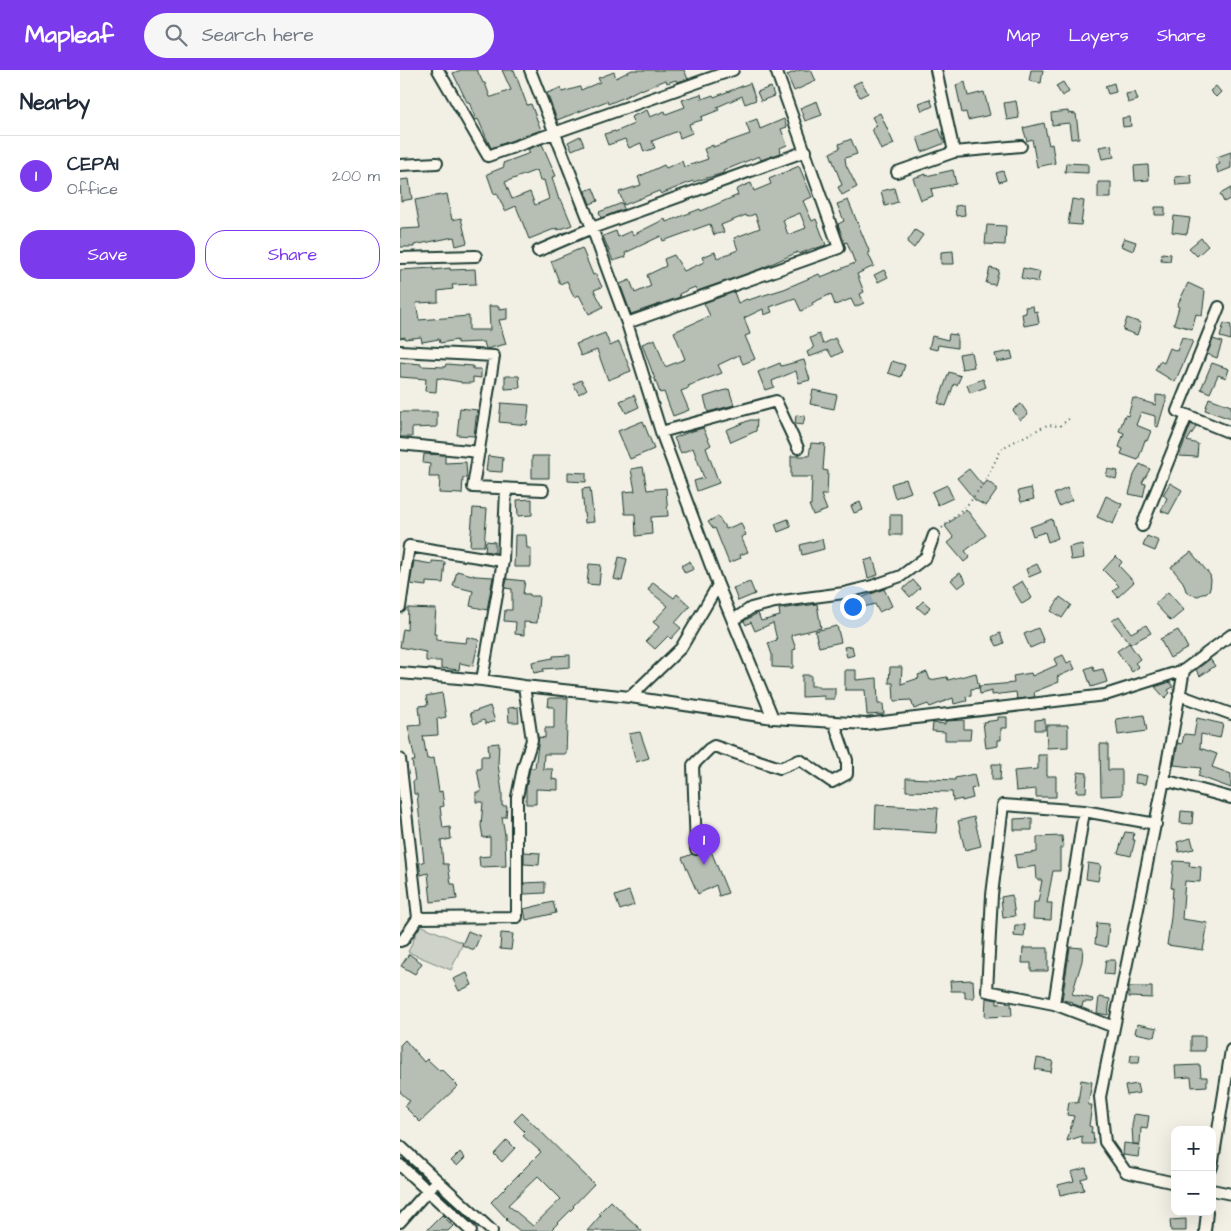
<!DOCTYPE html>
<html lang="en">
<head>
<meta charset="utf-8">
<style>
  :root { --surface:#fff; --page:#f6f6f7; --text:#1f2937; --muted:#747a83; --line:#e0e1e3; --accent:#7c3aed }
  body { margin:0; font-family:"Architects Daughter",sans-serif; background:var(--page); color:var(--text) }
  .controls { position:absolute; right:15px; bottom:15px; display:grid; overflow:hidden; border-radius:10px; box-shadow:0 5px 20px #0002 }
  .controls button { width:45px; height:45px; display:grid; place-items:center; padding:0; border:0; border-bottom:1px solid var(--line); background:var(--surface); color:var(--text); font:25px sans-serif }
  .you { position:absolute; left:452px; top:536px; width:18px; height:18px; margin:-12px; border:4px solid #fff; border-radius:50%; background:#1a73e8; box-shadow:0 0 0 8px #1a73e833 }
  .badge { display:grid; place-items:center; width:32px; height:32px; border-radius:50%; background:var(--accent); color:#fff; font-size:16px; font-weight:700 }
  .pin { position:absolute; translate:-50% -41px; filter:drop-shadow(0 1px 2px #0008) }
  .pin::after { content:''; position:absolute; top:26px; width:18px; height:15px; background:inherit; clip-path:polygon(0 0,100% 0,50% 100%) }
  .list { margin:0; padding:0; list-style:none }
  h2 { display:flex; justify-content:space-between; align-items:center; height:65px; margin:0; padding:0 20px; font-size:21px }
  h2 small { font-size:16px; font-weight:400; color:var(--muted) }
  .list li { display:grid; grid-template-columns:32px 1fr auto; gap:15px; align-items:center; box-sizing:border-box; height:80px; padding:0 20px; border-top:1px solid var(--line) }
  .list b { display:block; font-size:19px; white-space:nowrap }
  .list p { margin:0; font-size:16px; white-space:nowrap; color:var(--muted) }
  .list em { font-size:16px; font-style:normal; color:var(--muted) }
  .actions { display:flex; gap:10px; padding:15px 20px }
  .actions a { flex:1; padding:11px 0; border:1px solid var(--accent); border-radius:20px; text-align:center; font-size:18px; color:var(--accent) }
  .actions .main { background:var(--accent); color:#fff }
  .icon { flex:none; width:28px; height:28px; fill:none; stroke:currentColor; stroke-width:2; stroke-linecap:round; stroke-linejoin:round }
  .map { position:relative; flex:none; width:831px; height:1161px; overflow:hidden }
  header { display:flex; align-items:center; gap:30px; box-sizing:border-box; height:70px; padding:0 25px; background:var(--accent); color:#fff }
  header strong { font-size:24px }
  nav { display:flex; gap:28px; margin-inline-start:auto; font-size:18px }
  .search { width:350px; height:45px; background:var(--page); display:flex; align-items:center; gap:12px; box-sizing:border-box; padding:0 18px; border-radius:28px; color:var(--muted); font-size:19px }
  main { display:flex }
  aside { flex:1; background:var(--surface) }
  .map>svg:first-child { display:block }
</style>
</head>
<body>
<header>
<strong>Mapleaf</strong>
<div class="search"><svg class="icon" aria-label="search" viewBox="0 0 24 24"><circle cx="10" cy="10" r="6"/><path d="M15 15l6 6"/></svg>Search here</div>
<nav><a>Map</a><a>Layers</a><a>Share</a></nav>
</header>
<main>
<aside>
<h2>Nearby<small></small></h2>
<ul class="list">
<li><span class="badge">1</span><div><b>CEPAI</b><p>Office</p></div><em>200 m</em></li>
</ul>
<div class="actions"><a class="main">Save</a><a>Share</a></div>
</aside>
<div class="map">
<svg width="831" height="1161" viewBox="0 0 831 1161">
  <rect width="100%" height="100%" fill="#f2f0e5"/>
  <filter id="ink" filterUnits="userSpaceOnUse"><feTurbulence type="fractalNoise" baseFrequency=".02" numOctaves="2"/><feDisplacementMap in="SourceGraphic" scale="10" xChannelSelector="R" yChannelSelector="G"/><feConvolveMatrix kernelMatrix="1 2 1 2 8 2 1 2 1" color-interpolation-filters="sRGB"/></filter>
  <g filter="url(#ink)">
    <path fill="#cfd2c8" stroke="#77887e" d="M20,855L63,873L51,900L8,882Z"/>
    <path fill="#b7beb3" stroke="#1f3d34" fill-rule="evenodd" d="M61,0H77L83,13H85L90,27H92L111,20L102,0H114L127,35L131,34L141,60L91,78L78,49L76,50L69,32H67L53,3Z
      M232,0H284L288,9L277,12L276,10L267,13L266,10L241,20L240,19L223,28L208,34L207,31L157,50L147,23L161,18L162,22L180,17L181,20L200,12L198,8L214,2L216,8Z
      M400,0H411L416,11L394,21L387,5Z
      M631,0H643L641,13L629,11Z
      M461,11L468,23L460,27L453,15Z
      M565,12L568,26L584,22L590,45L568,50L566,42L562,43L556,15Z
      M663,12L669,22L662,26L656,16Z
      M350,13L356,30L345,34L342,26L317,37L319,40L301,47L302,50L289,54L292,63L280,68L278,61L252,71L255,78L244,82L241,73L229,78L225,69L208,75L204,64L215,61V62L234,54L231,47L247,40L250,47L265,41L266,44L285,37L282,30L301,24L302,29L313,25L314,27Z
      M714,13L716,22L708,24L705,16Z
      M816,16L821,22L816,27L810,21Z
      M371,17L374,26L361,31L357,22Z
      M735,22L738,30L728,33L726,24Z
      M530,29L533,36L522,41L519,33Z
      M417,31L422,45L405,51L400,38Z
      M616,31L619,48L607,50L604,33Z
      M668,41V43L676,44L679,68L671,69L669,53L652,55L651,43Z
      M480,43L494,74L481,80L472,59L477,56L472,47Z
      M730,47L731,56L723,57L722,48Z
      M357,49L360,59L384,49L387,57L381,59L387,75L380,78L381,83L361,90L359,86L323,101L324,103L293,112V111L261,124L259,121L224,135L219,122L241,115L238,107L264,95L266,98L282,91L284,97L308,89L304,79L313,75V77L350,64L346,53Z
      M644,53L649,75L652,74L655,93L637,97L632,69L627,71L623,58Z
      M539,59L545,73L522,82L517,67Z
      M180,66L184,75L172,80L168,72Z
      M451,69L457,84L445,88L446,95L457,117L442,125L438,117L442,115L430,83L440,78L439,74Z
      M142,74L156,106L152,107L159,130L161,129L172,155L158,160L157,158L129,169L116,136L105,141L97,123L94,124L87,104L104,97L103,93L130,83L128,79ZM137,100L140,111L144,110L149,129L135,135L130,122L112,129L105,112Z
      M711,75L714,87L702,89L699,77Z
      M831,82V98L818,103L816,96L820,94L817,87Z
      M666,93L688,94V103L665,102Z
      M748,95L749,110L735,111L734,96Z
      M399,96L412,127L403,131L412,151L416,149L426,175L414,179V178L399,184L398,182L360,199L297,221L295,217L279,224L280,227L231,244L220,214L230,210L235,223L251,216L247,205L266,196L264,189L274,185L284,201L304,192L302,187L315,182L317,188L338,180L334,168L360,158L355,144L347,147L346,145L321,155L324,162L314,165L310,154L263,171L261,166L225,183L226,187L213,191L203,166L216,161L218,167L231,161L233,165L265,149L266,152L300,139L301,141L338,125L336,120L343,116L351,113L354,121L371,114L369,109ZM400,143L406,158L388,165L383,150Z
      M553,100L556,114L531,119L533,126L521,130L513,108L526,104V106Z
      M603,101L606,110L599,112L596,103Z
      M791,105L792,114L776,115L775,107Z
      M9,109L12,129L1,131L0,110Z
      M698,112H711V128H698Z
      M193,118L198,131L190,134L185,121Z
      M494,118L498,132L485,136L481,121Z
      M831,118V128L824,132L820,124Z
      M47,124L52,150L61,148L67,173L56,176L54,167L14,175V177H0V159L20,158L15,130Z
      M672,129L684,131L681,155L668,154Z
      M448,130L470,183H468L474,196L457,204L464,222L460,224L464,233L455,237L451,229L435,235L431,224L412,233L413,235L401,241L395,228L370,237L372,242L364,245L363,239L344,248L350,264L345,266L355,289L343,294L339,285L318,295L322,303L288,316L289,318L281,321L289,340L273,346L264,322L260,323L242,274L255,269L265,297L285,289L274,262L310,246L304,233L334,222L338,233L347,229L348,230L384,219L419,204L421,207L455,193L447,172L444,173L438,154L444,151L437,134Z
      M222,133L224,139L201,148L199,142Z
      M564,135L565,145L556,146L555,136Z
      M755,137H765V145H755Z
      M774,146L790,148L787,164L772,162Z
      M587,155L606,156L605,175L585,174Z
      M515,160L523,165L514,178L507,172Z
      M724,168L736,172L733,181L721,176Z
      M801,168L808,176L797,186L789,178Z
      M182,178L193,205L196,204L202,217L194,220L203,237L189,244L179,225L174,227L167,211L160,214L151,191Z
      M553,181L554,194H541V182Z
      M762,183L771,184L770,191L761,190Z
      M33,198V200L50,198V200L75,199L76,214L52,215L53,219L38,221V232L16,233L19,250L69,246V260H90L89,236H99V239L107,238V249L99,250L106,274L86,279L84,272L57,273V270L40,273L39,269L22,272L21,267L5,269V267L0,268V200Z
      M590,198L599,200L595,215L586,213Z
      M623,198L640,202L638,212L621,208Z
      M484,200L488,207L478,212L474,205Z
      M788,213L805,221L802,246L796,244L792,259L774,254L779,237L777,236Z
      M633,236L634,242L637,241L639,253L624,256L622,244L626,243L625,237Z
      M727,248L741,253L737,265L723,260Z
      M824,253L831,255V270L820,267Z
      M205,263L210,276L219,272L231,301L208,310L197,280L181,286L176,274Z
      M419,264L423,274L435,268L442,282L432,287L428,280L409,287L407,282L414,278L410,268Z
      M549,264L557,265V278L538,275L537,280L529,278L532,266L548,270Z
      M782,267L793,271L775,312L755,300L760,291L764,293L770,278L777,281Z
      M813,269L822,272L817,288L807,284Z
      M611,281L613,289L597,292L595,284Z
      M571,282L574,297L562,299L559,284Z
      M404,290L410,310L399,313L396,301L372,311L374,317L365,320L358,302L380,293L381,296Z
      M492,291L505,295L501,307L488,303Z
      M0,292L21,294V296L45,297L46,294L73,296V299H81V308L73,307V313H61V312L37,308L36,322L25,321L26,309L0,307Z
      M812,293L829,299L826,308L818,305L810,323L801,319Z
      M549,302L561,306L557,315L554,314L546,336L538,333Z
      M105,306H119L120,318L105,319Z
      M583,309L586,317L570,323L567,315Z
      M181,310L187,319L179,324L173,314Z
      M329,319L334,335L308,342L304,327Z
      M413,320L437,325L434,339L410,334Z
      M234,325L239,337L226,343L220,331Z
      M756,325L766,326V333H765L758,357L755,356V346L741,342L736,355L751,361L747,371L745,370L738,390L721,384L723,379L719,377L724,363L719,361L725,345L728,346L733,328L756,335Z
      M809,328L831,336V349L805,340Z
      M101,333L129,335L127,355L99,352Z
      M621,334L628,344L620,350L613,340Z
      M60,338L77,340L74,366L57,365Z
      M0,342H37V357L12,358V367H0Z
      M396,345L405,346L403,355L395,354Z
      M350,350H357L356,361L331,372L326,360Z
      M243,351L254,379L230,389L218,361Z
      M791,354L796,357L787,371L798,374L797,387L779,386Z
      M303,358L311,375L306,378L319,413L297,421L294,411L304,408L293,378L281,383L274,368L289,362Z
      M411,373L425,374L423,400L428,401L427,425H421L427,440L413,445L409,435H411L412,407H391V386H409Z
      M24,384L45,385V393L66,392L67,408H63L62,424L39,423L40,407H29L30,394L23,393Z
      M88,386L103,388L102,402L86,401Z
      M132,386H149V408H132Z
      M740,394L750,399L742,413L746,414L743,427L729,424L734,405Z
      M243,397L247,420L266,418L268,446L251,447L252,464L236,466L235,444H225L223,422L235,421L231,399Z
      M569,399L583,416L587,411L598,419L586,436L575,430L557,408Z
      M708,399L718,401L716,409L706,406Z
      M168,402L186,403V412L168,411Z
      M506,409L511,422L495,428L491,414Z
      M770,413L782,420L769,444L761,441L767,428L763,425Z
      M547,415L553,428L538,435L532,422Z
      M190,418L194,452L185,453L182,419Z
      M631,418L634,429L621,432L618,421Z
      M667,418L672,430L659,436L654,424Z
      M706,426L722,434L713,454L697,447Z
      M132,429V445L118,446L117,430Z
      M460,432L463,440L454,443L451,436Z
      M73,438L87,439L84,476H70Z
      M566,439L586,465L565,481L570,487L564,492L548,473L554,468L545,456Z
      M490,445H502V465H490Z
      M318,446L326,459L341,453L346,465L341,467L348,482L340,485L341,488L329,493L315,458L313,459L308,452Z
      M388,449L391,457L378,462L375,454Z
      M652,449L658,468L648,472L645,462L633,466L630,457Z
      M115,465H126L127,478H131V497H114Z
      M747,466L759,471L755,481L743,476Z
      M422,469L424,479L402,485L400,475Z
      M86,471L95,472V483L85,481Z
      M682,474L684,488L671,490L669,477Z
      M791,482L810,505L811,510L810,519L807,522L798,526L790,524L786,521L783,512L771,497Z
      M716,486L722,492L719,496L734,512L718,527L713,521L719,516L703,500Z
      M219,487L227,489L222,511L214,509Z
      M473,488L478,505L468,508L464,491Z
      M14,491L32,494V491L45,492L43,513L26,512V516L10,514Z
      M290,491L294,499L285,503L281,496Z
      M189,494L201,495L199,515L187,514Z
      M637,494L641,502L629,507L626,499Z
      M57,501L76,506L93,507L87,540L70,536L73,521L53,516Z
      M560,503L566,512L558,518L551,510Z
      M107,509L125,511L123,524H130V526H139L137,553L124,552V565L115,564L116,552L104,551L105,540H112V519L105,518Z
      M513,510L520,518L510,527L503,519Z
      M622,511L632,528L622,534L612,517Z
      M253,512L274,528L277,524L290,536L275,553L281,558L271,569L268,566L255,579L246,571L259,557L253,552L268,536L248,520Z
      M350,512L355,524L338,531L333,518Z
      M484,519L492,536L479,542L475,534L448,541L444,530L460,526L461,528Z
      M768,522L784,540L771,551L755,534Z
      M660,527L671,535L662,548L651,541Z
      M523,531L530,537L525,544L517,537Z
      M417,534L421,558L391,565L396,579L393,580V598L372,597V585L368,573L377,570L373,553L355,561L351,552L346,555L344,551L358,543L361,551L380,546L379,539Z
      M8,538L36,539L34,564H36V570L66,573L67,567L79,570L73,596L60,593L59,600L41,598V591H26V582L0,577L3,559L7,560Z
      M719,546L731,563L746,555L751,563L730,574L712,551Z
      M437,556L441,572L419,577L415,561Z
      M638,558L644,572L630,578L624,564Z
      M778,560L788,578L770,588L760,569Z
      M600,563L604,573L597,576L592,567Z
      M729,573L740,589L735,593L739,597L732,602L717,581Z
      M452,576L454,585L447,587L444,577Z
      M170,585V597L143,599L144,601L134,603L132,592L153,588V586Z
      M663,585L667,593L671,591L675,599L657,607L659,612L634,622L635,627L617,629L616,622L592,625V621L580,624L579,616L614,613L613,606L631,603L632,606L657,595L654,589Z
      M810,589L815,596L800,606L796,600Z
      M693,596L694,601L703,599L707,612L691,617L685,599Z
      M490,597H502L501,614L519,608L518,605L527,602L530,610L547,607L548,610L576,603L579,618L571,619V626L566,627L567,631L554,634L553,628L530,637L528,634L514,639L511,630L494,631L493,613H489Z
      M445,600H456V610L477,608L478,634H483L484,644L467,645L465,620H445Z
      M402,605H411V616H419V618H435V629H424V626L402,627Z
      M770,612L773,617L768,620L770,623L765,628L755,617Z
      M42,623L46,647L37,649L38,665L23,666L27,689L34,688L39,722L42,721L44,736L40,737L43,758L50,757L51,769L41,771L43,794H48L51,814H55L57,829L31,832L28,803L21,805L19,793L24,792L17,724H14L13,711L15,710L12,691H15L8,656L21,655L19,636L28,635L26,626Z
      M149,628H168L166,684H144L143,699H153L152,709L158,710V720L136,719V734H126V718L130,698H135L139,667L145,668V658H154V637H148Z
      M90,636L95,651L86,654L84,650L74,654L70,643Z
      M118,637L119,652H109L108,638Z
      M744,645L747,661L718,665L716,649Z
      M598,647H607V658H601V670H598V676L586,678L583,652L598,650Z
      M797,648L823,654L820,668L801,664L800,678L817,684L812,697L831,704V718L798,706L801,698L774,695L778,673L782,674L784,664L794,665Z
      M645,649V660H635V650Z
      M564,650V659H571L570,670H545V662L532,661L533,653L545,654V651Z
      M646,655H668V677L647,678Z
      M240,662L249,688L236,692L229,664Z
      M99,673L98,694L102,722V736H107L106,747H102L105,765L106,796L80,797L79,787L90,786V767L83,768L81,756L83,732H76V722H81L77,699H81V686H89L88,674Z
      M700,674H708V700H722V725L701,726Z
      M638,685H647V706H656V727H636V719L616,721L614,701L638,699Z
      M592,694H601L600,710H592Z
      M678,702L687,703L686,722H676Z
      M574,704L577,717L571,719L573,728L562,731V729L553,731L552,722L506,721V708L555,710V708Z
      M736,704L747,706L745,714L735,713Z
      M476,735L538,738L536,763L475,759Z
      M781,741L793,742L792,754L780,753Z
      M574,747L581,776L565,780L558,751Z
      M632,748V760H614V749Z
      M725,762L734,763L733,770H735L731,786L718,783Z
      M662,766L663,778H660V801H653L647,833H652L651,850L633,849L634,832H638L642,810H637L636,796L617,799L615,785L637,782V767Z
      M791,768L794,779L779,782L777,772Z
      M309,776L328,823L319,826L316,815L298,824L282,788L292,784L299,785L303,779Z
      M124,782L140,783L139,795L124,794Z
      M774,791L790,792L789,796L801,797L800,812L785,811L782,849L808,853L803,880L767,875L771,847L773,818H771Z
      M688,793L701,795L698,811L686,809Z
      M145,812V823L124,824V813Z
      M229,821L234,835L220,840L215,826Z
      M612,825L615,846L603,848L601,827Z
      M153,832L156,843L126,850L124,839Z
      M697,853L709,854L707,877L695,874Z
      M615,855H625L624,867L614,866Z
      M68,861L80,866L74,880L62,875Z
      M101,863L113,864L111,880L100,879Z
      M670,877L683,878L682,891L672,924L693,929L692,932H683L682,937L673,934V932L662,930Z
      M623,878H648V901H631V893H622Z
      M9,884L22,893L15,904L1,896Z
      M706,890H715L714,905L704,904Z
      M67,903L72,915L59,921L53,909Z
      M573,910L574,928H565V921H551L550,911Z
      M729,917H752V928L729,927Z
      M699,927L710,929L708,945L697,943Z
      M586,928L597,930V934L611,933L612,946L585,947Z
      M737,954L757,958L755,967L735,963Z
      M791,966H805V981H791Z
      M5,970L24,992L27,989L40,1001L42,1000L58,1016L20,1052L4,1036L10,1031L0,1022V975Z
      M731,985H740L739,993H730Z
      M637,988L653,991L651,1002L635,999Z
      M800,995L801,1007H807V1016L792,1017L791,1007L776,1008L775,996Z
      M681,1010L692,1012L688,1035H692L689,1056L692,1057L691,1063L693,1062L694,1074H682V1066L667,1071L674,1046L667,1045L669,1032L678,1033Z
      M737,1014L739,1023L727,1025L725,1016Z
      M122,1043L194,1114L173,1136L174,1137L150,1161H120L106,1150L107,1149L91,1132L141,1082L123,1066L126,1063L114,1051ZM138,1106L161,1129L133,1156L108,1135Z
      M734,1044L749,1046L747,1059L741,1058L740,1074H733L732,1056Z
      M107,1070L115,1078L102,1092L94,1084Z
      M724,1073L740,1075L738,1087L723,1085Z
      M60,1082L65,1088L57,1096L51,1091Z
      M686,1098L688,1107L681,1109L684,1120L660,1125L658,1115L674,1111L671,1102Z
      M211,1131L242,1161H187L201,1145L199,1143Z
      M42,1145L53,1156L48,1161H26Z
      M786,1149V1161H771L770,1150Z"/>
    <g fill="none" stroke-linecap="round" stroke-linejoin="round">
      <defs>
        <path id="minor" d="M38,0L88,86L333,0
          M130,0L192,158L227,253L261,362L318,515L373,648
          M536,0L554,82L621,76
          M0,95L37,93
          M497,102L554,82
          M138,181L192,158L406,81
          M0,188L76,186
          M819,237L777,341L831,363
          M227,253L439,178L376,0
          M0,281L94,286L73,417L143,420
          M261,362L376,331L398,378
          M0,374L79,382
          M742,456L787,345
          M0,537L9,476L103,491
          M333,550L351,538L375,532L444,523L472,516L501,506L526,487L534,465
          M0,603L82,610L124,616L230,627L373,648L466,654L705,625L784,600L831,565
          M82,610L103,491L106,419
          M779,625L831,644
          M230,627L281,578L318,515
          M0,689L18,848L3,870L0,871
          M764,710L831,728
          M296,779L293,695L309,679L314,676L380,698L400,690L432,712L447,704V690L434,652
          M18,848L117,847V727L123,698L132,670L124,616
          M654,934L684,741
          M714,957L654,934L587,921L592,825L603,735L684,741L756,754
          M0,1076L92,1161
          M0,1095L71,1161
          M812,1097L831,980
          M775,1113L726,1102L705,1072L700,1027L764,710L784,600
          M812,1120L831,1124
          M0,1152L32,1116
          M805,1161L807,1142"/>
      </defs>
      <use href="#minor" stroke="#1f3d34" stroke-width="14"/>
      <path stroke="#1f3d34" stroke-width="2" stroke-dasharray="1 4" stroke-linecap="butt" d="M542,458L570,432L584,413L602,378L647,355L660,356L670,348"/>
      <use href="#minor" stroke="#fbf7ec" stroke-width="10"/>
    </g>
  </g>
</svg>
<div class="controls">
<button>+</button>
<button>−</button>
</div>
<div class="you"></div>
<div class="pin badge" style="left:304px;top:795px">1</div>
</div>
</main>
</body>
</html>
